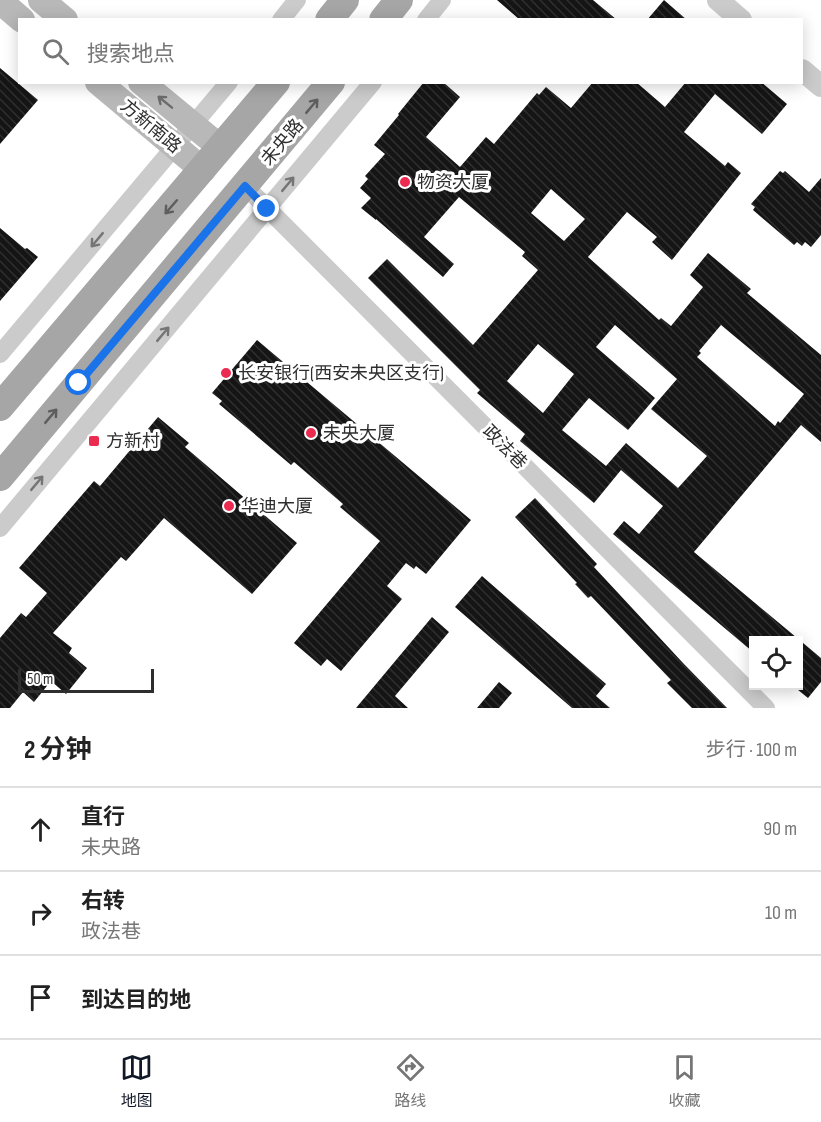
<!DOCTYPE html>
<html lang="zh">
<head>
<meta charset="utf-8">
<style>
  :root { --surface:#fff; --page:#f2f2f2; --text:#222; --muted:#767676; --line:#e0e0e0; --accent:#111827 }
  body { margin:0; font-family:"Sofia Sans Condensed","Noto Sans SC",sans-serif; background:var(--page); color:var(--text) }
  .controls { position:absolute; right:18px; bottom:18px; display:grid; overflow:hidden; border-radius:0px; box-shadow:0 3px 15px #0003 }
  .controls button { width:54px; height:54px; display:grid; place-items:center; padding:0; border:0; border-bottom:2px solid var(--line); background:var(--surface); color:var(--text); font:30px sans-serif }
  .scale { position:absolute; left:18px; bottom:15px; width:136px; box-sizing:border-box; padding-left:6px; border:3px solid #2e2e2e; border-top:0; font-size:16px; line-height:21px; white-space:nowrap; color:#2e2e2e; -webkit-text-stroke:4px #fff; paint-order:stroke }
  .stop { position:absolute; width:18px; height:18px; margin:-14px; border:4px solid #1a73e8; border-radius:50%; background:#fff }
  .stop.end { background:#1a73e8; border-color:#fff; box-shadow:0 2px 6px #0008 }
  .list { margin:0; padding:0; list-style:none }
  h2 { display:flex; justify-content:space-between; align-items:center; height:78px; margin:0; padding:0 24px; font-size:26px }
  h2 small { font-size:20px; font-weight:400; color:var(--muted) }
  .list li { display:grid; grid-template-columns:39px 1fr auto; gap:18px; align-items:center; box-sizing:border-box; height:84px; padding:0 24px; border-top:2px solid var(--line) }
  .list b { display:block; font-size:22px; white-space:nowrap }
  .list p { margin:0; font-size:20px; white-space:nowrap; color:var(--muted) }
  .list em { font-size:20px; font-style:normal; color:var(--muted) }
  .icon { flex:none; width:33px; height:33px; fill:none; stroke:currentColor; stroke-width:2; stroke-linecap:round; stroke-linejoin:round }
  .map { position:relative; flex:none; width:821px; height:708px; overflow:hidden }
  .search { position:absolute; background:var(--surface); box-shadow:0 3px 15px #0003; left:18px; right:18px; top:18px; height:66px; display:flex; align-items:center; gap:15px; box-sizing:border-box; padding:0 21px; border-radius:0px; color:var(--muted); font-size:22px }
  .sheet { height:330px; background:var(--surface) }
  nav { display:flex; justify-content:space-around; align-items:center; box-sizing:border-box; height:84px; border-top:2px solid var(--line); background:var(--surface); font-size:16px; color:var(--muted) }
  nav a { display:grid; justify-items:center; gap:3px }
  nav .on { color:var(--accent) }
  .map>svg:first-child { display:block }
</style>
</head>
<body>
<div class="map">
<svg width="821" height="708" viewBox="0 0 821 708">
  <defs>
    <pattern id="building-back-hatch" width="6" height="6" patternUnits="userSpaceOnUse" patternTransform="scale(1.5)"><rect width="6" height="6" fill="#151515"/><path d="M-1 5l2 2M0 0l6 6M5-1l2 2" fill="none" stroke="#2f2f2f"/></pattern>
  </defs>
  <rect width="100%" height="100%" fill="#fff"/>
  <path fill="url(#building-back-hatch)" fill-rule="evenodd" d="M497,0H593L617,20H520Z
    M664,0L687,20H647Z
    M0,68L38,100L0,144Z
    M424,82H443L460,97L426,137L460,167L486,137L494,144L537,93L539,95L546,87L571,108L593,82H636L665,107L686,82H761L787,104L762,134L715,94L684,132L725,166L728,162L741,173L672,260L652,242L657,237L627,212L588,257L659,320L661,318L671,326L703,287L690,275L708,253L751,289L747,293L821,355V442L801,425L694,552L821,658V682L808,698L798,690V640H753V652L613,534L624,521L639,534L663,506L621,470L594,503L520,441L525,434L477,393L480,390L368,278L387,259L473,345L538,270L522,256L525,252L459,197L424,237L454,264L443,277L376,219V220L361,208L371,198L360,188L368,179L365,176L385,154L374,145L399,115L398,114ZM551,189L585,219L564,241L531,213ZM615,325L677,379L651,409L707,456L678,488L626,443L606,466L562,430L589,398L628,430L655,398L596,347ZM721,325L804,394L780,423L778,421L775,426L697,357L701,353L699,351ZM538,344L574,374L543,413L507,381Z
    M780,171L783,173L785,171L809,192L821,178V235L811,247L805,242L802,246L797,242L794,245L753,210L755,207L751,204Z
    M0,228L25,249L27,248L38,257L0,301Z
    M257,340L471,520L426,574L416,566L414,569L406,563L387,586L402,599L341,671L327,659L321,666L294,643L380,541L340,507L343,504L294,462L291,465L219,404L222,401L212,393Z
    M158,417L189,443L185,447L297,543L252,594L164,518L126,561L121,557L53,633L72,648L69,653L87,668L66,694L51,681L34,702L23,692L10,708H0V638L21,613L26,617L47,593L19,568L94,481L100,486Z
    M535,498L597,564L594,567L683,663L727,708H692L667,683L671,680L591,596L588,598L575,584L577,583L515,517Z
    M482,576L606,684L596,696L610,708H572L455,607Z
    M432,617L449,632L395,696L408,708H356Z
    M499,682L512,693L499,708H477Z"/>
  <g fill="none" stroke-linecap="round" stroke-linejoin="round">
    <path stroke="#cbcbcb" stroke-width="18" d="M281,20L297,0
      M426,20L442,0
      M245,186L766,708
      M0,354L229,82
      M0,528L373,82"/>
    <path stroke="#cbcbcb" stroke-width="22" d="M718,0L741,20
      M802,70L821,86"/>
    <path stroke="#b8b8b8" stroke-width="26" d="M41,0L65,20
      M0,1L22,20
      M98,82L203,170
      M141,82L221,148"/>
    <path stroke="#a6a6a6" stroke-width="28" d="M329,20L345,0
      M383,20L399,0
      M0,407L276,82
      M0,477L331,82"/>
  </g>
  <defs><path id="oneway-shaft" d="M-6 0H5M1.5-3L5.5 0L1.5 3" fill="none" stroke-width="1.6" stroke-linecap="round" stroke-linejoin="round" transform="scale(1.5)"/></defs>
  <use stroke="#6c6c6c" href="#oneway-shaft" transform="translate(165 102) rotate(-141)"/>
  <g stroke="#5e5e5e">
    <use href="#oneway-shaft" transform="translate(312 106) rotate(-50)"/>
    <use href="#oneway-shaft" transform="translate(171 207) rotate(131)"/>
    <use href="#oneway-shaft" transform="translate(51 416) rotate(-50)"/>
  </g>
  <g stroke="#757575">
    <use href="#oneway-shaft" transform="translate(288 184) rotate(-50)"/>
    <use href="#oneway-shaft" transform="translate(97 240) rotate(130)"/>
    <use href="#oneway-shaft" transform="translate(163 334) rotate(-50)"/>
    <use href="#oneway-shaft" transform="translate(37 483) rotate(-50)"/>
  </g>
  <g fill="none" stroke-linecap="round" stroke-linejoin="round">
    <path stroke="#1a73e8" stroke-width="8" d="M79,383L245,186L267,209"/>
  </g>
  <g fill="#eb2b50" stroke="#fff" stroke-width="2">
    <circle cx="405" cy="182" r="6"/>
    <circle cx="226" cy="373" r="6"/>
    <circle cx="311" cy="433" r="6"/>
    <rect x="88" y="435" width="12" height="12" rx="3"/>
    <circle cx="229" cy="506" r="6"/>
  </g>
  <g text-anchor="middle" stroke-width="6" stroke-linejoin="round" paint-order="stroke">
    <g font-size="18" fill="#2e2e2e" stroke="#fff">
      <text transform="translate(151 126) rotate(40)" y="6">方新南路</text>
      <text transform="translate(282 142) rotate(-50)" y="6">未央路</text>
      <text transform="translate(505 447) rotate(45)" y="6">政法巷</text>
    </g>
    <g font-size="18" fill="#2e2e2e" stroke="#fff" text-anchor="start">
      <text x="417" y="188">物资大厦</text>
      <text x="238" y="379">长安银行(西安未央区支行)</text>
      <text x="323" y="439">未央大厦</text>
      <text x="106" y="447">方新村</text>
      <text x="241" y="512">华迪大厦</text>
    </g>
  </g>
</svg>
<div class="controls">
<button><svg class="icon" aria-label="locate" viewBox="0 0 24 24"><circle cx="12" cy="12" r="6"/><path d="M12 2v4M12 18v4M2 12h4M18 12h4"/></svg></button>
</div>
<div class="scale">50 m</div>
<div class="stop" style="left:79px;top:383px"></div>
<div class="stop end" style="left:267px;top:209px"></div>
<div class="search"><svg class="icon" aria-label="search" viewBox="0 0 24 24"><circle cx="10" cy="10" r="6"/><path d="M15 15l6 6"/></svg>搜索地点</div>
</div>
<section class="sheet">
<h2>2 分钟<small>步行 · 100 m</small></h2>
<ul class="list">
<li><svg class="icon" aria-label="ahead" viewBox="0 0 24 24"><path d="M12 20V5M6 11l6-6 6 6"/></svg><div><b>直行</b><p>未央路</p></div><em>90 m</em></li>
<li><svg class="icon" aria-label="right" viewBox="0 0 24 24"><path d="M7 20v-9h11M14 6l5 5-5 5"/></svg><div><b>右转</b><p>政法巷</p></div><em>10 m</em></li>
<li><svg class="icon" aria-label="arrive" viewBox="0 0 24 24"><path d="M6 21V4h12l-3 4 3 4H6"/></svg><div><b>到达目的地</b></div></li>
</ul>
</section>
<nav>
<a class="on"><svg class="icon" aria-label="map" viewBox="0 0 24 24"><path d="M3 6l6-2 6 2 6-2v14l-6 2-6-2-6 2zM9 4v14M15 6v14"/></svg>地图</a>
<a><svg class="icon" aria-label="directions" viewBox="0 0 24 24"><path d="M12 3l9 9-9 9-9-9zM9 14v-3h6M13 9l2 2-2 2"/></svg>路线</a>
<a><svg class="icon" aria-label="saved" viewBox="0 0 24 24"><path d="M7 4h10v16l-5-4-5 4z"/></svg>收藏</a>
</nav>
</body>
</html>
